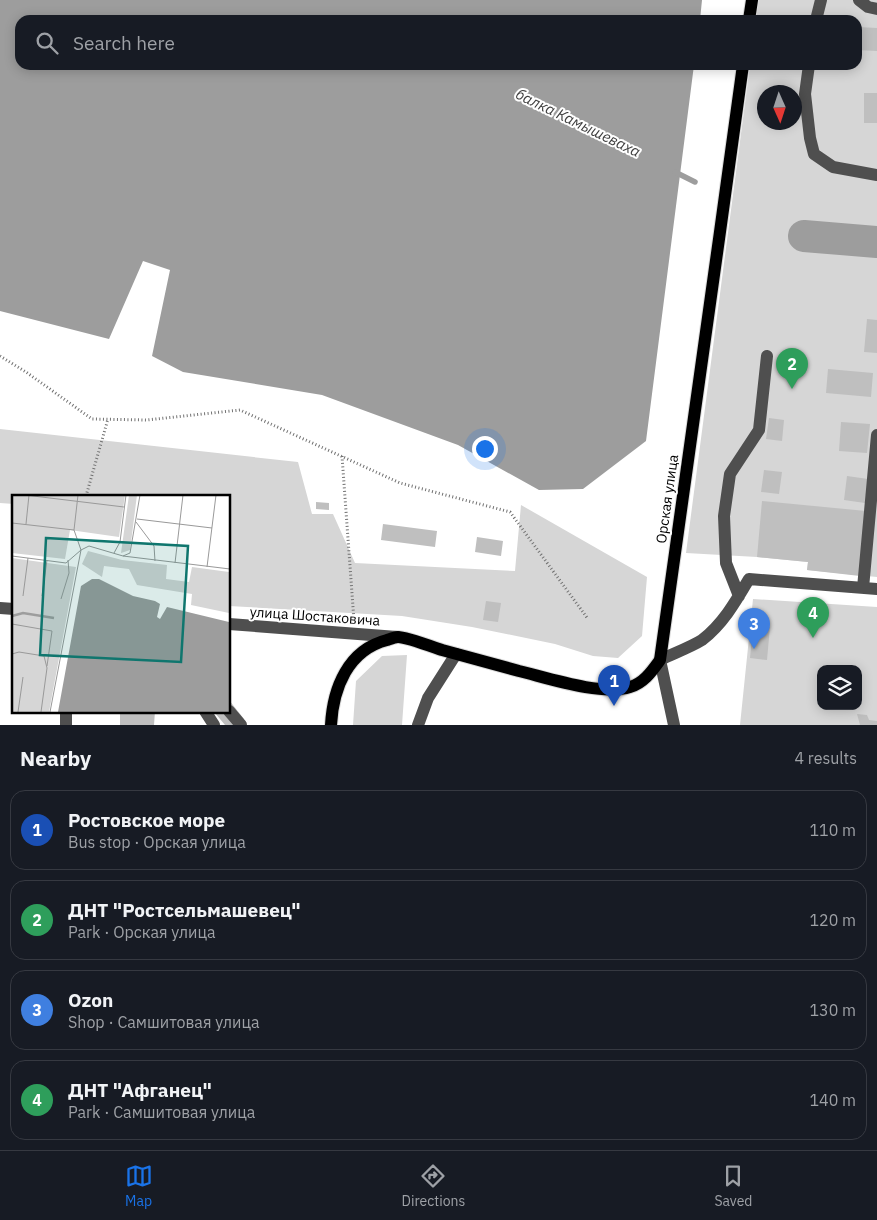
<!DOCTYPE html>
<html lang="en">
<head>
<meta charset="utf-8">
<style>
  :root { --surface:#171b24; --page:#20242c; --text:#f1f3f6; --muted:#9ea1a6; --line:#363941; --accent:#1a73e8 }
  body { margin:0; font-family:"IBM Plex Sans",sans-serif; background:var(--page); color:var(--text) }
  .controls { position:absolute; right:15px; bottom:15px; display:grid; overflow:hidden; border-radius:10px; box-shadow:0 2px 12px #0003 }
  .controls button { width:45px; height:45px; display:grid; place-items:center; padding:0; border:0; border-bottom:1px solid var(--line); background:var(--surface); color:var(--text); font:25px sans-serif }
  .compass { position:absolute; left:757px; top:85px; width:45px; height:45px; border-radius:50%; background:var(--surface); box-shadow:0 2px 12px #0003; rotate:177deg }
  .you { position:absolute; left:484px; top:448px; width:18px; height:18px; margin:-12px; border:4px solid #fff; border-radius:50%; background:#1a73e8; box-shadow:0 0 0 8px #1a73e833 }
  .badge { display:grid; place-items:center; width:32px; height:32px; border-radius:50%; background:var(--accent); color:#fff; font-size:16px; font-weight:700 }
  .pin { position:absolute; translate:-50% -41px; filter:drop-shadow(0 1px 2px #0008) }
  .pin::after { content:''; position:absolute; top:26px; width:18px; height:15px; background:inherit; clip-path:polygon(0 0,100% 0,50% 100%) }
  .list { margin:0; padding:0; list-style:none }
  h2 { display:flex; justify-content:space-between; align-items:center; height:65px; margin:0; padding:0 20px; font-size:21px }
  h2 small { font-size:16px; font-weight:400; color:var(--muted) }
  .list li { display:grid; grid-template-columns:32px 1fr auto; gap:15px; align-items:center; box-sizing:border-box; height:80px; margin:0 10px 10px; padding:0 10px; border:1px solid var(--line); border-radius:15px }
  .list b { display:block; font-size:19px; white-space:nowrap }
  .list p { margin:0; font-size:16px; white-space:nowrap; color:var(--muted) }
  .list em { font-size:16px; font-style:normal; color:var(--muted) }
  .icon { flex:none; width:28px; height:28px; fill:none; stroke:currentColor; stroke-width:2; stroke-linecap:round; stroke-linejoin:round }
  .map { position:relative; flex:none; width:877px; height:725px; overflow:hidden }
  .search { position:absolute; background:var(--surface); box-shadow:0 2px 12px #0003; left:15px; right:15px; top:15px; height:55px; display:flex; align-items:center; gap:12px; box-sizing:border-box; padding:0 18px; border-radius:15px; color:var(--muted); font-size:19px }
  .sheet { height:425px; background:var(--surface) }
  nav { display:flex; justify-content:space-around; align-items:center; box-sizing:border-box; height:70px; border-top:1px solid var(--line); background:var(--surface); font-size:14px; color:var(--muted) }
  nav a { display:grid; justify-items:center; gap:2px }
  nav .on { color:var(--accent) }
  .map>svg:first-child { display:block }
</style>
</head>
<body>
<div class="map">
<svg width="877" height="725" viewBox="0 0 877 725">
  <rect width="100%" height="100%" fill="#fff"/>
  <path fill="#d6d6d6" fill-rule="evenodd" d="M758,0H877V577L807,570L808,562L757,557L686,553L750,65H857V20H756ZM764,92H794V122H764Z
    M0,429L298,462L312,514H333L355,563L515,571L521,505L647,577L642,636L618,658L593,656L555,644L472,627L402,616L229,606V496H14V504L0,503Z
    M753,599L877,607V725H740ZM821,669H858V706H821Z
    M407,655L402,725H353L356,681L382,656Z"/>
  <path fill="#9d9d9d" d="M0,0H702L700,20H20V65H694L646,441L583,489L539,490L458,445L322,395L183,372L152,356L170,270L143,261L109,339L0,311Z"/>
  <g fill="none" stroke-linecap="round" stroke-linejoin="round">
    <path stroke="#9d9d9d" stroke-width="5.5" d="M675,172L695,182"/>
    <path stroke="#9d9d9d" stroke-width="32" d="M804,236L877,242"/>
  </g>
  <path fill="#bfbfbf" d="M858,27L877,28V51L857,50Z
    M864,93H877V123H864Z
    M867,319L877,320V353L864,352Z
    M828,369L873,373L871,397L826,393Z
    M769,418L784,420L782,441L766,439Z
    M841,422L870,424L867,453L839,451Z
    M764,470L782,472L779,494L761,492Z
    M847,476L868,479L865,503L844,500Z
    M762,501L866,511L860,576L807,570L808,562L757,557Z
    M316,502L329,503V510L316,509Z
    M383,524L437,531L435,547L381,540Z
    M477,537L503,541L501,556L475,552Z
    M486,601L501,603L498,622L483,620Z
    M753,626L770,627L767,660L750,658Z
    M11,679H14V709H12Z
    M229,700L244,719L236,725H225L215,713L217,711H229Z
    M120,711H155L154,725H120Z
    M857,714L867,715L869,720L877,721V725H860Z"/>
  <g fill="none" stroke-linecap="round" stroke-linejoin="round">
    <defs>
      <path id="major" d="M749,20L752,0
        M331,725C333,688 348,650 387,640C390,639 395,637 398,637C406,637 433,647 442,650C467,657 493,664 519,671C548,678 601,696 630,687C644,683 652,671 660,660L719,239L743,65"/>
    </defs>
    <use href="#major" stroke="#dbdbdb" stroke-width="14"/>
    <path stroke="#717171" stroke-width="3" stroke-dasharray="1 2.5" stroke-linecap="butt" d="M0,356L26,372L92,419L147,420L240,410L400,483L510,512L588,619
      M342,456L354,621
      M86,496L108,419"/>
    <path stroke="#4f4f4f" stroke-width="12" d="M859,0L868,7L877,9
      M816,20L821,0
      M809,65L805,94L810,138L814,154L833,167L877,175
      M863,588L877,435
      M739,596L726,563L724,516L730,474L759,430L767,356
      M0,608L14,609
      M229,624L397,637
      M205,711L214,725
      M229,711L241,725
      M66,725V711
      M418,725L428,698L456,654
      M674,725L660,660C672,654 691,647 702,640C723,624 736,601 749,579L877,589"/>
    <use href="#major" stroke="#000" stroke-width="12"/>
  </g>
  <g text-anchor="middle" stroke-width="4" stroke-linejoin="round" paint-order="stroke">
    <g font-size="14" fill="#000" stroke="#fff">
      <text transform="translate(667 499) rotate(-82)" y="5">Орская улица</text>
      <text transform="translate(315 616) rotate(4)" y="5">улица Шостаковича</text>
    </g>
    <g font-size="15" font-style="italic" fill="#3e3e3e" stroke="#fff">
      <text transform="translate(578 123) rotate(26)" y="5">балка Камышеваха</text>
    </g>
  </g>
  <g transform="translate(12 495)">
    <rect width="218" height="218" fill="#fff"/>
    <path d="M0,0H113L107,42L58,35L53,64L0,58ZM117,0H125L118,55L109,58ZM76,56L110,65L155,70L154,84L177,87L180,72L217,77V118L179,110L180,99L125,90L117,74L92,71L90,82L70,69ZM0,63L64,72L37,217H0Z" fill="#d6d6d6"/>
    <path d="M80,84H87L121,101L143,106L148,109L145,122L148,124L155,112L217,127V217H46L69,91Z" fill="#9d9d9d"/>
    <path fill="none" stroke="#9d9d9d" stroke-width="2.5" d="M0,121L11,118L42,123"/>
    <path fill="none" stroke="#999" stroke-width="1" d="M13,0L112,12M125,24L200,33M124,27L142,51L143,66M0,28L62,35M14,29L17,0M102,58L108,47L114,0M0,61L54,68L69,55L62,35L66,0M111,61L218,74M163,68L171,0M195,72L204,0M11,101L16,63M30,101L35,65M49,104L57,78L56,65M0,129L40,136L35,171M0,159L7,157L32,161L35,173L29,217M6,217L11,182M38,217L69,55L77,51L111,61L118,58L128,0"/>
    <path fill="#0f766e" fill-opacity="0.15" stroke="#0f766e" stroke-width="2.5" d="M34,43L176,51L169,167L28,160Z"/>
    <rect width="218" height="218" fill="none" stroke="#000" stroke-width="2.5"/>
  </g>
</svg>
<div class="controls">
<button><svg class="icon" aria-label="layers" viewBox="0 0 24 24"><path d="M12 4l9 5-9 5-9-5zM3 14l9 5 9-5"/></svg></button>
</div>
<svg class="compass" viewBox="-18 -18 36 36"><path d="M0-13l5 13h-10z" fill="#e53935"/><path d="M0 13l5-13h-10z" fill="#9ea1a6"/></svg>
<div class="you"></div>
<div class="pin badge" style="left:614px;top:706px;background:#1a4fb4">1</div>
<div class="pin badge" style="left:792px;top:389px;background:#2e9e5b">2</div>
<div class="pin badge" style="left:754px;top:649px;background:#3f7fe0">3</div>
<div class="pin badge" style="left:813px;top:638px;background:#2e9e5b">4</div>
<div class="search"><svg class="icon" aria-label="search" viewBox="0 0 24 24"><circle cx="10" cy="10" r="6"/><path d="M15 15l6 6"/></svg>Search here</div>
</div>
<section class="sheet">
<h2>Nearby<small>4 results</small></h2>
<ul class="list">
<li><span class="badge" style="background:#1a4fb4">1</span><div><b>Ростовское море</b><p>Bus stop · Орская улица</p></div><em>110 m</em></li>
<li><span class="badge" style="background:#2e9e5b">2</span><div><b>ДНТ &quot;Ростсельмашевец&quot;</b><p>Park · Орская улица</p></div><em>120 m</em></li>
<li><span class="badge" style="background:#3f7fe0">3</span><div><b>Ozon</b><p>Shop · Самшитовая улица</p></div><em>130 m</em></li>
<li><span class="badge" style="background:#2e9e5b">4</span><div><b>ДНТ &quot;Афганец&quot;</b><p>Park · Самшитовая улица</p></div><em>140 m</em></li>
</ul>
</section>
<nav>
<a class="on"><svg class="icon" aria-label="map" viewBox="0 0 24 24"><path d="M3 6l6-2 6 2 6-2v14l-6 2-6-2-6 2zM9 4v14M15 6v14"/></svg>Map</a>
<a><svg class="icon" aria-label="directions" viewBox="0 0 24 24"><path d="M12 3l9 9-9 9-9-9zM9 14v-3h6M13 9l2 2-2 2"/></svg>Directions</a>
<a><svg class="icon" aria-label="saved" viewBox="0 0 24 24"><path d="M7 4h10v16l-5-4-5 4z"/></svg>Saved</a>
</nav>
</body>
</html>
